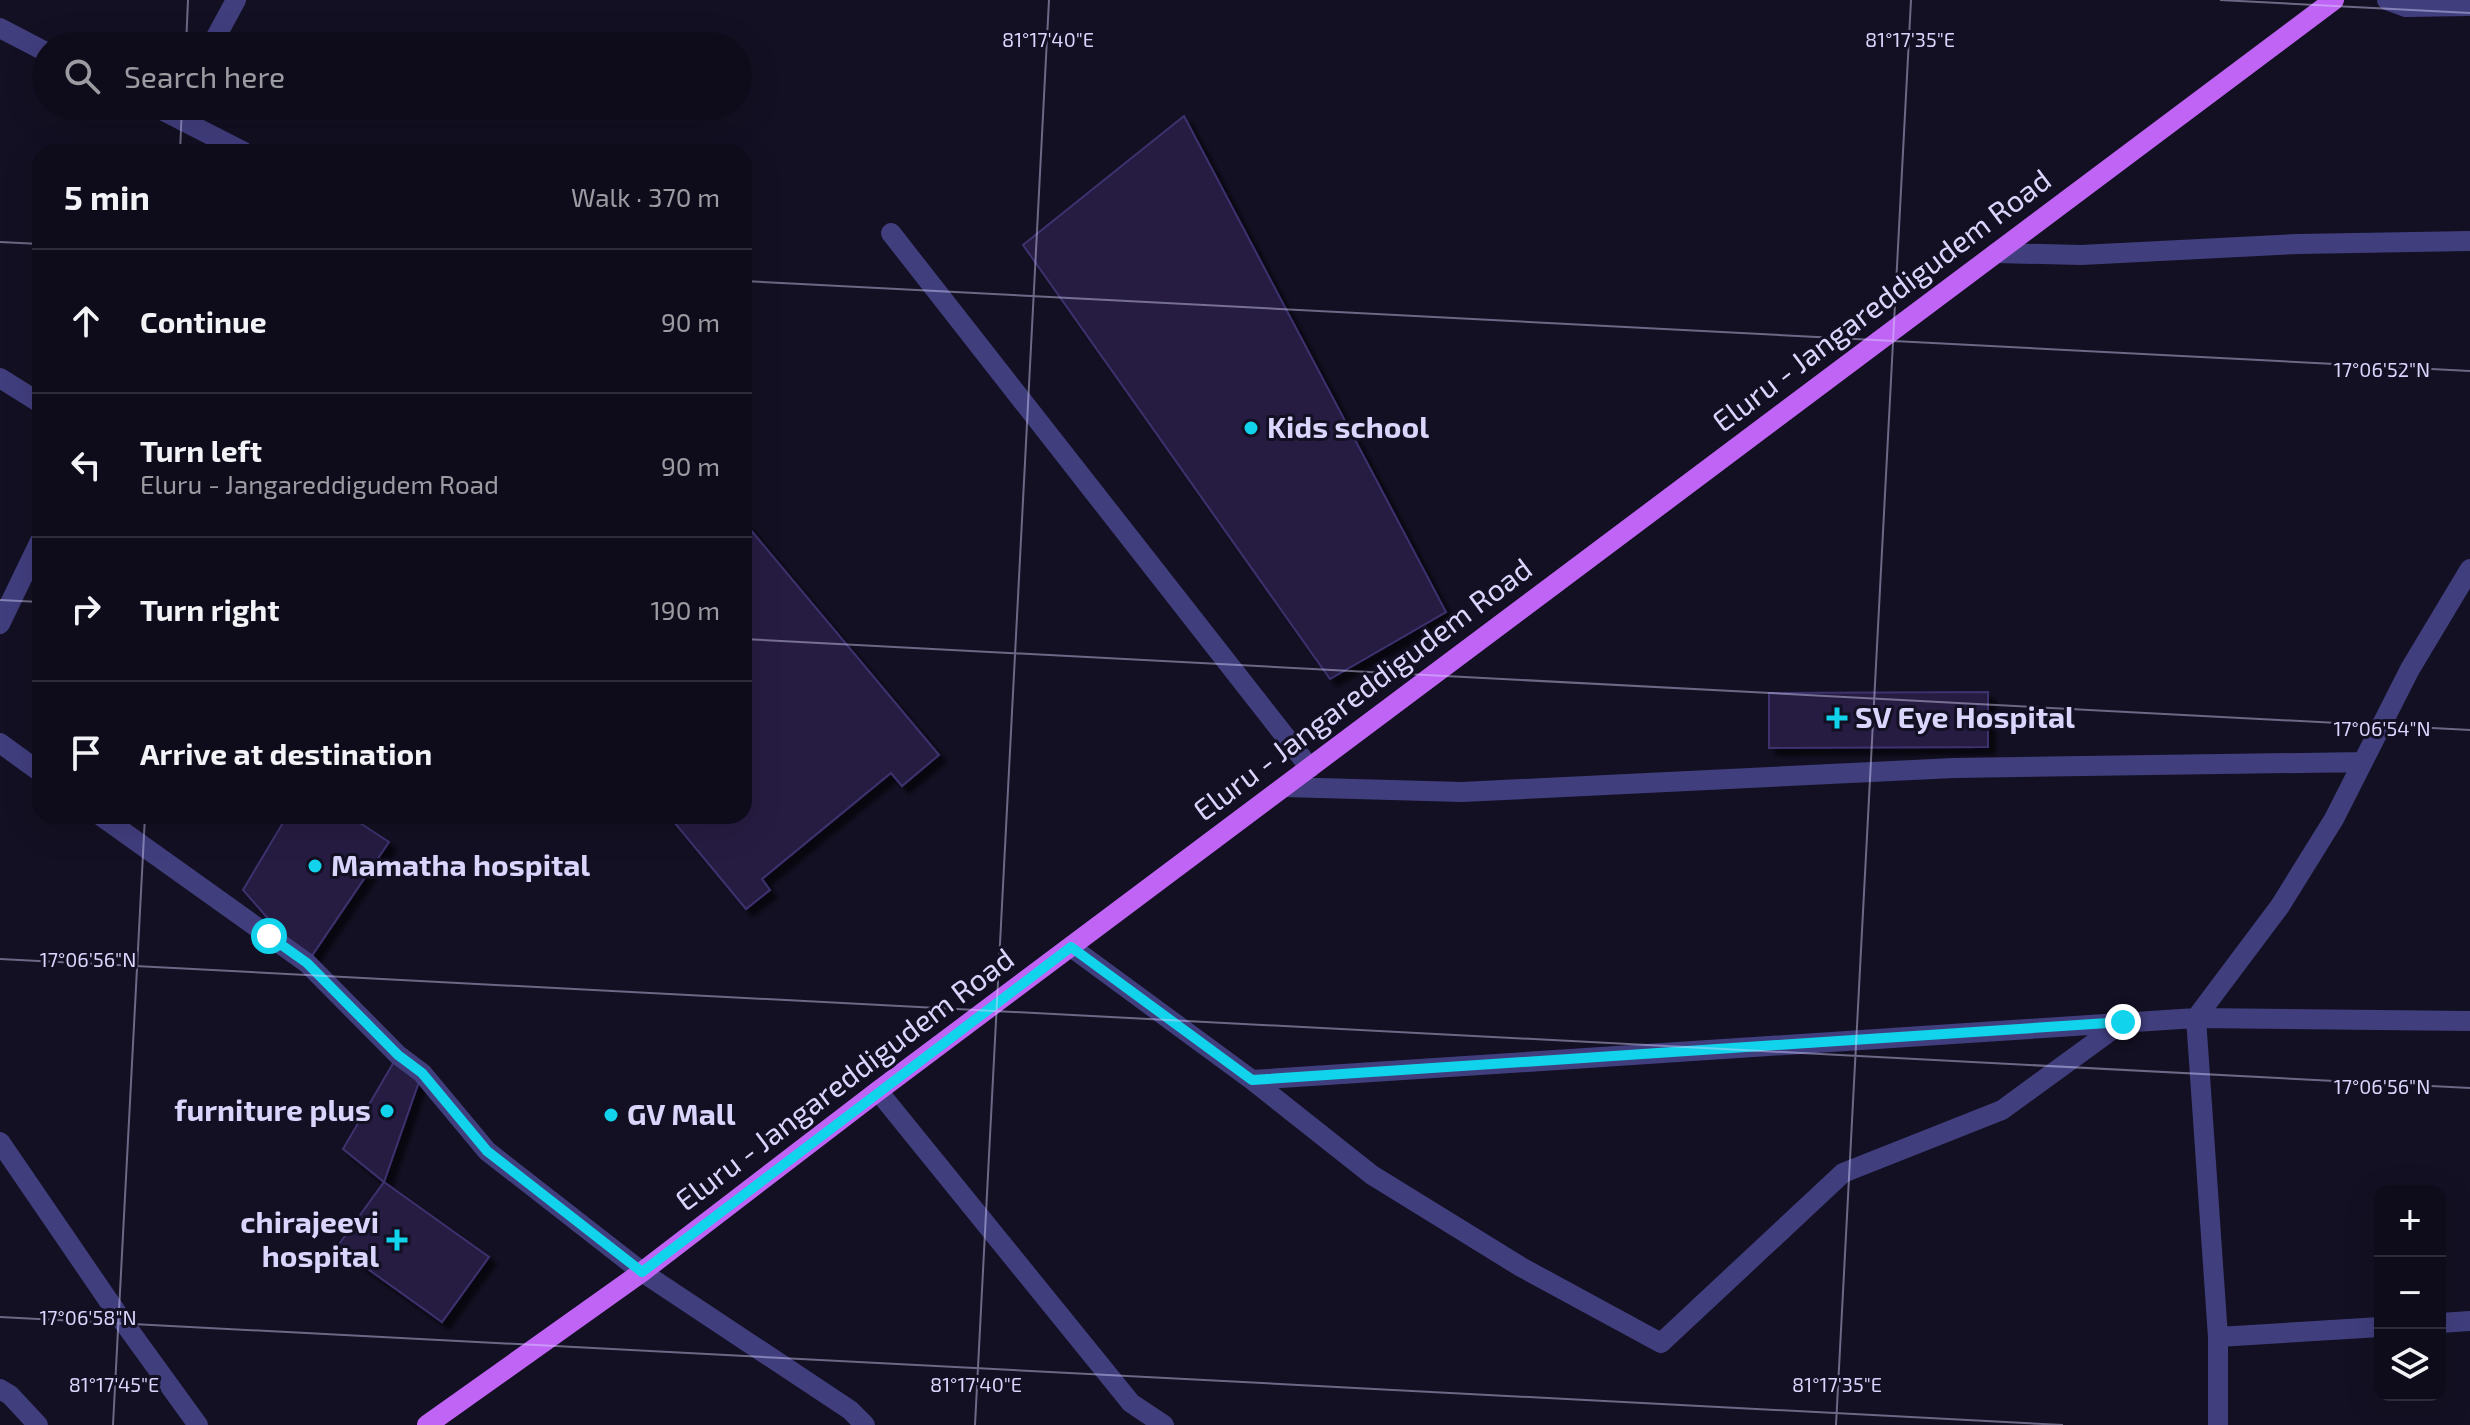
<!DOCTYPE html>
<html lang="en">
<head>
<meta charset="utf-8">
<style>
  :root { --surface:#0e0c1a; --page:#1c1a27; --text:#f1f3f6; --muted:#9b9ba2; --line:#2e2c39 }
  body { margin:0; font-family:"Exo 2",sans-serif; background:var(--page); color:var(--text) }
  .controls { position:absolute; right:24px; bottom:24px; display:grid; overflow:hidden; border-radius:16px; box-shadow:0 8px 32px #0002 }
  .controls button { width:72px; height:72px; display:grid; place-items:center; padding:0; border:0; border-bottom:2px solid var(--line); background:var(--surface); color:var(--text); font:40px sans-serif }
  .stop { position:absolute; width:24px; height:24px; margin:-18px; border:6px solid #11d4ec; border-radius:50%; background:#fff }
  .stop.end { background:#11d4ec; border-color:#fff; box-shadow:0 2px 8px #0008 }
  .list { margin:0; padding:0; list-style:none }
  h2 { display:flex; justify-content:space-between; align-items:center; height:104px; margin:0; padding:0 32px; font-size:34px }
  h2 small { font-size:26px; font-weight:400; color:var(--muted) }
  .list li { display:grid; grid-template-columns:52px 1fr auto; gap:24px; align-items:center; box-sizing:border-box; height:144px; padding:0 32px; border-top:2px solid var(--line) }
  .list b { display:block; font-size:30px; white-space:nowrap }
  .list p { margin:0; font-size:26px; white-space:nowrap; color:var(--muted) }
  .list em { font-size:26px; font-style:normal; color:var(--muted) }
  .icon { flex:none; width:44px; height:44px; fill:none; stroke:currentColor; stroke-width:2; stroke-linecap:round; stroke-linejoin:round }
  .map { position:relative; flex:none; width:2470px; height:1425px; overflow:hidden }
  .search { position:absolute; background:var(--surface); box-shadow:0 8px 32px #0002; left:32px; top:32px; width:720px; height:88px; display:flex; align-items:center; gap:20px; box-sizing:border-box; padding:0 28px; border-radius:44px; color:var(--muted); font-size:30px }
  .panel { position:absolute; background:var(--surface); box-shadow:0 8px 32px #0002; left:32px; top:144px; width:720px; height:680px; border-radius:24px }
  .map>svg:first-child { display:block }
</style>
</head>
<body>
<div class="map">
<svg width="2470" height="1425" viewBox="0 0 2470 1425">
  <defs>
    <filter id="shadow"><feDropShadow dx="7" dy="7" stdDeviation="2" flood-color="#0009"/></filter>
  </defs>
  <rect width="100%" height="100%" fill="#131023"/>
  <path fill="#251d42" stroke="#3d316d" stroke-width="2" filter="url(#shadow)" d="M1184,116L1446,612L1330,679L1023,245Z
    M744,522L939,755L902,786L891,773L762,879L770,890L746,909L669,816H744Z
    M1988,692V747L1769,748V693Z
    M287,816H349L389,842L307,963L243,890Z
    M398,1055L422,1073L384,1182L343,1149Z
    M384,1182L489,1257L442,1322L337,1247Z"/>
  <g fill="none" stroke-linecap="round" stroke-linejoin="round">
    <path stroke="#413e7e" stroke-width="20" d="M2387,0L2406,7L2470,6
      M0,28L46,52
      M211,46L236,0
      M154,106L244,152
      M891,233L1310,768
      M1996,253L2081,255L2298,244L2470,241
      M0,378L40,403
      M0,624L40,541
      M0,743L40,772
      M1284,787L1462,792L1954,768L2363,762
      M101,816L307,963L398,1055L422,1073L487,1151L642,1272L850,1410L865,1425
      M1071,947L1252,1080L2196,1018L2280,906L2334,819L2410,669L2470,569
      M1252,1080L1372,1175L1521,1267L1661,1343L1843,1173L2002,1110L2123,1022
      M878,1091L1131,1403L1164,1425
      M0,1142L119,1316L198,1425
      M2440,1323L2470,1321
      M2218,1337L2380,1327
      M0,1389L10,1395L38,1425
      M2218,1425V1337L2196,1018L2470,1021"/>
    <path stroke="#bf64f4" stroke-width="20" d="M427,1425L642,1272L878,1091L2334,0"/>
  </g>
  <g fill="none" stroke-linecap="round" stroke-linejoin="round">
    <path stroke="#11d4ec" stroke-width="10" d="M269,936L307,963L398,1055L422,1073L487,1151L642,1272L1071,947L1252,1080L2123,1022"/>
  </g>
  <path fill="none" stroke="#d9d5fc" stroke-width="2" stroke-opacity="0.45" d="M2220,0L2470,13M186,46L188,0M180,152L182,106M0,242L40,244M744,281L2470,371M0,600L40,602M744,639L2470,730M0,959L2470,1088M0,1317L2063,1425M113,1425L145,816M975,1425L1049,0M1836,1425L1911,0"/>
  <g fill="#11d4ec" stroke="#131023" stroke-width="3">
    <circle cx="1251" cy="428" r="8"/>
    <path d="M1833 706h8v8h8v8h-8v8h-8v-8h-8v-8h8z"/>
    <circle cx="315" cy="866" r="8"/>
    <circle cx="387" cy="1111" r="8"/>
    <circle cx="611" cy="1115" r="8"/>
    <path d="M393 1228h8v8h8v8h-8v8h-8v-8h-8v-8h8z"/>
  </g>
  <g text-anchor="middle" stroke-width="6" stroke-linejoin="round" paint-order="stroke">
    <g font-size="30" fill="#d9d5fc" stroke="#131023">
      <text transform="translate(1882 301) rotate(-37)" y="10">Eluru - Jangareddigudem Road</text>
      <text transform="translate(1363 690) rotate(-37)" y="10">Eluru - Jangareddigudem Road</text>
      <text transform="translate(845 1080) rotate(-37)" y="10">Eluru - Jangareddigudem Road</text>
    </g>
    <g font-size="30" font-weight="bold" fill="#d9d5fc" stroke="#131023" text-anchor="start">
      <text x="1267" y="438">Kids school</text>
      <text x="1855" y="728">SV Eye Hospital</text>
      <text x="331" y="876">Mamatha hospital</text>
      <text x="371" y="1121" text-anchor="end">furniture plus</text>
      <text x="627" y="1125">GV Mall</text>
      <text x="379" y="1233" text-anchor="end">chirajeevi<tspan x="379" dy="34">hospital</tspan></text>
    </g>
  </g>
  <g font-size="20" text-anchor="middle" fill="#d9d5fc" stroke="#131023" stroke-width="6" stroke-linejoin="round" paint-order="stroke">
    <text x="1048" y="47">81°17'40"E</text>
    <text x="1910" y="47">81°17'35"E</text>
    <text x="2382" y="377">17°06'52"N</text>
    <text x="2382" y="736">17°06'54"N</text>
    <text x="88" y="967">17°06'56"N</text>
    <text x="2382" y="1094">17°06'56"N</text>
    <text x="88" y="1325">17°06'58"N</text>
    <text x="114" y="1392">81°17'45"E</text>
    <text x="976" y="1392">81°17'40"E</text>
    <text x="1837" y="1392">81°17'35"E</text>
  </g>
</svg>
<div class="controls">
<button>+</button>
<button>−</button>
<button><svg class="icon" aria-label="layers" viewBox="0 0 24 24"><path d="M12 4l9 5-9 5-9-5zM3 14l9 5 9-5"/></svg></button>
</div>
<div class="stop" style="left:269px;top:936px"></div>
<div class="stop end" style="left:2123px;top:1022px"></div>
<div class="search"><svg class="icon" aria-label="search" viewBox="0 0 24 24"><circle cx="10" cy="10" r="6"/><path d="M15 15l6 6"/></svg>Search here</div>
<section class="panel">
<h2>5 min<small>Walk · 370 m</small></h2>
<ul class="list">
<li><svg class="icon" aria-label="ahead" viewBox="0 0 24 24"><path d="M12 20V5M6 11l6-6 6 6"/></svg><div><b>Continue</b></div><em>90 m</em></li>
<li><svg class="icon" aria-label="left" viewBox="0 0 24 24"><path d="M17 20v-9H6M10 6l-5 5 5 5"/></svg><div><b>Turn left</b><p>Eluru - Jangareddigudem Road</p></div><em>90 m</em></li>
<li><svg class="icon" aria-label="right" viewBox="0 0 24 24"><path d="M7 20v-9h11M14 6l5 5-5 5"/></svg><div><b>Turn right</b></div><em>190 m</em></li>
<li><svg class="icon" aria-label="arrive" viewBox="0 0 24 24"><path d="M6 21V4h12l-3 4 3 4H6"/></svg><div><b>Arrive at destination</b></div></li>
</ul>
</section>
</div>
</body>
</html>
